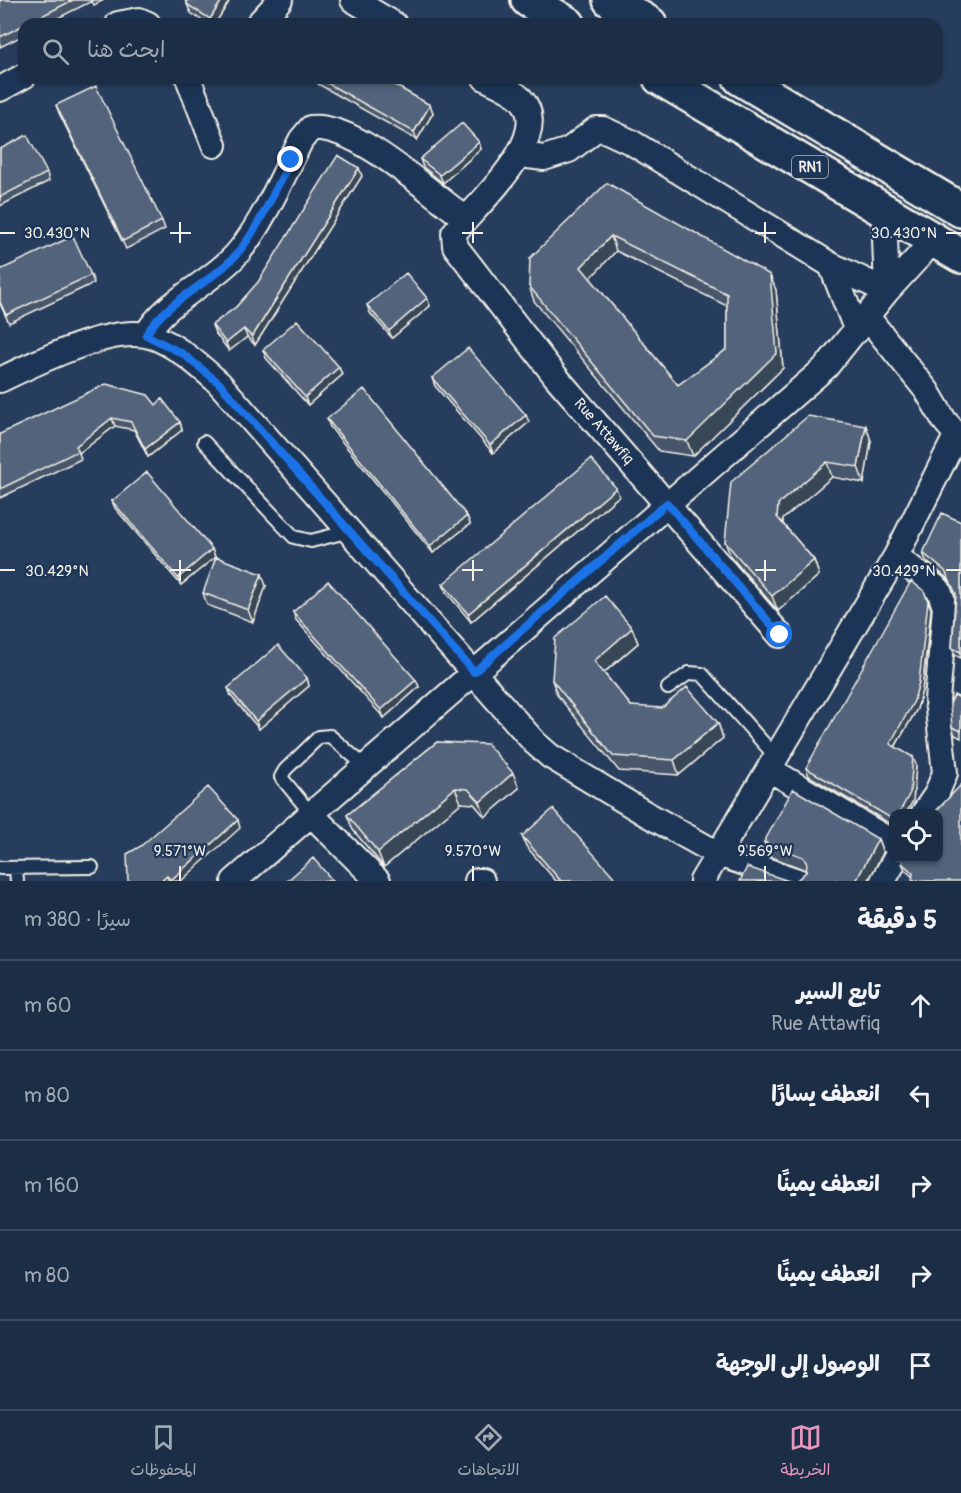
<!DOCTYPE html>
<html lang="ar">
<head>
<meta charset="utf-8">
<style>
  :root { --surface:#1c2e46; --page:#293a51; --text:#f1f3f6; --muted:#a0a8b3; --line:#3a4a5f; --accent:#e797bd }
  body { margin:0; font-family:Pangolin,"Playpen Sans Arabic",sans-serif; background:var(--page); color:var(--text); direction:rtl }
  .controls { position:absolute; right:18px; bottom:18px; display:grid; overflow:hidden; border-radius:12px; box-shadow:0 2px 4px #0004 }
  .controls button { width:54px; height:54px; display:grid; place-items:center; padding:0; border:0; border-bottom:2px solid var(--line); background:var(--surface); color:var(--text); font:30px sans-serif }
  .stop { position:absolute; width:18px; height:18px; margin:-14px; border:4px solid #1a73e8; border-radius:50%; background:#fff }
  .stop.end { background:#1a73e8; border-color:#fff; box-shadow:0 2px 6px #0008 }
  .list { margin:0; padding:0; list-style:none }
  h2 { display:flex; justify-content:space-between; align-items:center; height:78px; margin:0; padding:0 24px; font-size:26px }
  h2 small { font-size:20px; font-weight:400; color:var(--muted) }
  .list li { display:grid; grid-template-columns:39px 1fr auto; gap:18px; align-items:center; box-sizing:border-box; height:90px; padding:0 24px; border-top:2px solid var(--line) }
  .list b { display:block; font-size:22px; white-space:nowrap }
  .list p { margin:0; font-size:20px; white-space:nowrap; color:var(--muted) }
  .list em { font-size:20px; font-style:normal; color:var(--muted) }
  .icon { flex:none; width:33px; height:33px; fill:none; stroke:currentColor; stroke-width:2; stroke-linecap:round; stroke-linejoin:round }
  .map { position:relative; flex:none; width:961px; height:881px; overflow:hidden; direction:ltr }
  .search { position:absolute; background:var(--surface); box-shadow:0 2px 4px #0004; left:18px; right:18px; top:18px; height:66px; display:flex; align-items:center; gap:15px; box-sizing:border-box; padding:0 21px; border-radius:18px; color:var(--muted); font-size:22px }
  .sheet { height:528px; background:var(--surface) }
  nav { display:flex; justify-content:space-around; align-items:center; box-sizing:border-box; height:84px; border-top:2px solid var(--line); background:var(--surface); font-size:16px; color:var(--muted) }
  nav a { display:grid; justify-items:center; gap:3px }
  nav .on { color:var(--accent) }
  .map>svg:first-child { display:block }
</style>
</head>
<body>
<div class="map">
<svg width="961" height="881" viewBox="0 0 961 881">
  <rect width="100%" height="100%" fill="#263d5d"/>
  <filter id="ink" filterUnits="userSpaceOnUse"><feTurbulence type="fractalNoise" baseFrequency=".0167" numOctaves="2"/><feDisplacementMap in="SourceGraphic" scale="12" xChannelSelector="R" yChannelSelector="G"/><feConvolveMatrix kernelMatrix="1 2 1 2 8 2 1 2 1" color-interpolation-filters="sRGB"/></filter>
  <g filter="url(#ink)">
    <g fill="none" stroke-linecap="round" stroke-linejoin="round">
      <defs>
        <path id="service" d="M204,442L294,537L311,541L350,531
          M668,688L689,673L702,674L776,757
          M312,815L281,777L285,770L319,737L330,736L366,767
          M0,868L92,867
          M16,869L17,881"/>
        <path id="minor" d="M353,0L394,24
          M118,24L139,20L148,24
          M258,24L280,0
          M188,78L214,145
          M485,78C496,84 512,90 521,99C556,136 476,205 454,233L455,246L556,377L780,635
          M0,89L24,76
          M520,155L544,158L569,150L596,129H603L631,142L831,265L887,291
          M884,211L887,291
          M831,265L857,331
          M868,318L927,391L944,420L961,440
          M146,335C166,300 208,285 235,256C260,229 284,174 301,140L311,128C356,123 429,193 465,218
          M0,380C35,363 106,328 145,335C170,339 201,367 219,383L535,743L550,756L643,812L718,854L798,881
          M896,556L939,590L945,607L937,700L945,773L936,795L923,814
          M769,769L894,843
          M312,815L378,881
          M234,881L826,367L887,291L934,240
          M477,881H482
          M702,881L896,556L956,436
          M883,881L896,858"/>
        <path id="trunk" d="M528,0L568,24
          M610,0L650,24
          M660,78L961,256
          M740,78L961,210"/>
      </defs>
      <use href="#service" stroke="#f4f1e8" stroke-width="16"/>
      <use href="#minor" stroke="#f4f1e8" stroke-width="28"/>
      <use href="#trunk" stroke="#f4f1e8" stroke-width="38"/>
      <use href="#service" stroke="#1d3557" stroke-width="12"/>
      <use href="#minor" stroke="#1d3557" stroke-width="24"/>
      <use href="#trunk" stroke="#1d3557" stroke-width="33"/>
    </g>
    <path fill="#47566a" stroke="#f4f1e8" stroke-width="1.5" fill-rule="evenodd" d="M0,0H104L94,5L92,1L46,24H24V35L0,47Z
      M185,0H230L215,24H207L191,13Z
      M315,78H382L430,105L433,113L417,140L318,84Z
      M56,105L162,221L165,229L126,249L59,113Z
      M479,142L481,149L443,183L423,167L420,159Z
      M0,149L47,173L49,181L0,206Z
      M362,176L255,345L247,337L229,351L215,333L212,325L236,307Z
      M607,183L776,290L783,368L693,456L659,451L534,301L529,286ZM616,251L727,306V349L678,385L590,278Z
      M0,270L91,275L94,283L9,323L0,304Z
      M427,298L430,306L392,338L370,313L367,305Z
      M263,350L339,367L342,375L308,405L266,358Z
      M432,378L529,422L493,453L435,386Z
      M156,405L180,422L182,430L148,457L134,430L115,426L79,453L81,459L0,498V434Z
      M327,419L467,516L470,524L433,553L330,427Z
      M866,426L871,441L864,483L832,477L783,519V524L814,560L819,575L778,611L731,557L725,542Z
      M619,496L471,622L446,592L443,584Z
      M112,501L212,549L215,557L181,585L115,508Z
      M961,522V658L955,655L952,648L955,596L948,579L926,561L923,553Z
      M266,586L253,622L207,605L203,593Z
      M924,591L931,609L922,690L917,709L895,747L916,765L913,801L894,813V826L809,776L806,768Z
      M293,612L416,680L419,687L384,718L296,620Z
      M632,628L638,643L604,673L631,706L718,723L723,738L679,775L619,771L557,695L552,680Z
      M307,678L309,686L259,729L231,696L228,688Z
      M961,695V738L955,735L952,727Z
      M437,742L519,788L485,817L474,804L461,803L384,867L353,830L347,815Z
      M961,785L913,877L905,870L902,863Z
      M522,836L616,879V881H556L526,846Z
      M878,839L883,853L868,881H796L806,872V870L769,856L764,842Z"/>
    <path fill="#394656" stroke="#f4f1e8" stroke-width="1.5" d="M222,0H230L215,24H211L210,19Z
      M430,105L433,113L417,140L414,132Z
      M479,142L481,149L443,183L440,175Z
      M359,168L362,176L255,345L252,337Z
      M611,236L616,251L587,282L581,267Z
      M770,275L776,290L783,368L693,456L687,441Z
      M427,298L430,306L392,338L389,331Z
      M244,329L247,337L229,351L226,343Z
      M339,367L342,375L308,405L305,397Z
      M526,415L529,422L493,453L490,445Z
      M112,418L115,426L79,453L76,446Z
      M180,422L182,430L148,457L145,449Z
      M866,426L871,441L864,483L858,467Z
      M827,462L832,477L783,519L782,532L777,517L778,504Z
      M616,488L619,496L471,622L468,614Z
      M467,516L470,524L433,553L430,546Z
      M212,549L215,557L181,585L178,578Z
      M814,560L819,575L778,611L772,596Z
      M262,574L266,586L253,622L248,610Z
      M928,601L931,609L922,690L917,709L892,752L890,744Z
      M632,628L638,643L600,676L594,661Z
      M307,678L309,686L259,729L256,721Z
      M416,680L419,687L384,718L381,710Z
      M718,723L723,738L679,775L674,760Z
      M913,757L916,765L913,801L906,813H899Z
      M513,773L519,788L485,817L480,802Z
      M455,788L461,803L384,867L378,852Z
      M238,820L240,828L181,881H171V880Z
      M878,839L883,853L868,881H856Z
      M167,876L169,881H161Z"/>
    <path fill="#52647b" stroke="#f4f1e8" stroke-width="1.5" fill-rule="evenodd" d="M0,0H73L26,24H24V25L0,37Z
      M186,0H222L210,19L188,5Z
      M318,78H382L430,105L414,132Z
      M96,86L162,221L123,241L56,105Z
      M462,123L479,142L440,175L420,159Z
      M27,135L47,173L0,197V149Z
      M338,155L359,168L252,337L244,329L226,343L212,325L236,307L258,282Z
      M607,183L770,275L777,353L687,441L653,436L529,286L530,258ZM611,236L727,294V349L678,385L581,267Z
      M73,236L91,275L6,315L0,302V270Z
      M406,273L427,298L389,331L367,305Z
      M297,320L339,367L305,397L263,350Z
      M468,348L526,415L490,445L432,378Z
      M106,384L148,395L156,405L162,399L180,422L145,449L131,422L112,418L76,446L78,451L0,489V434Z
      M364,389L467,516L430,546L327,419Z
      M808,416L866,426L858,467L827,462L778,504L777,517L814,560L772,596L725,542L731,482Z
      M591,459L616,488L468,614L443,584Z
      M147,472L212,549L178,578L112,501Z
      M942,513L961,522V652L952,648L956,594L945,571L923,553Z
      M216,557L262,574L248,610L203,593Z
      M328,581L416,680L381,710L293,612Z
      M911,581L924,591L928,601L919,682L914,701L890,744L913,757L910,793L899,813H894V820L806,768Z
      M605,596L632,628L594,661L631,706L662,708L687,687L718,723L674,760L613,756L552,680L555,638Z
      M278,645L307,678L256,721L228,688Z
      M954,695L960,698L961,695V731L952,727L950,704Z
      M437,742L487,744L513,773L480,802L468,789L455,788L378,852L347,815Z
      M961,785V881H912L913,873L902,863L904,858H939V813H934Z
      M208,787L238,820L171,880L167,876L161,881H128L127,854L141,846Z
      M793,789L878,839L856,881H838L836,880V881H796L806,872L807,864L803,857L764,842Z
      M553,809L616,879L606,881H561L522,836Z
      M313,858L333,881H287Z
      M747,867L789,881H793H740Z"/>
  </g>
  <g fill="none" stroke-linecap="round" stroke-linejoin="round" filter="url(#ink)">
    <path stroke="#1a73e8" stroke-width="8" d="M291,160C274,191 259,229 235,256C209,285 166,300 146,335L183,354L219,383L474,672L667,503L780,635"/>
  </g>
  <path fill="none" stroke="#f4f1e8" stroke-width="2" d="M180,222V243M473,222V243M765,222V243M0,233H15M170,233H191M462,233H483M755,233H776M946,233H961M180,560V581M473,560V581M765,560V581M0,570H15M170,570H191M462,570H483M755,570H776M946,570H961M180,866V881M473,866V881M765,866V881"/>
  <g text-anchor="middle" stroke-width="4.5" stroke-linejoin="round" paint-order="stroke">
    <rect fill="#1d3557" stroke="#b4b9bc" stroke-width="1.5" x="792" y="156" width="36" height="22" rx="4.5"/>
    <g font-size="14" font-weight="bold" fill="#f4f1e8">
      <text x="810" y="172">RN1</text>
    </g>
    <g font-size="15" fill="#f4f1e8" stroke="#1d3557">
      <text transform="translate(604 431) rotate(49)" y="5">Rue Attawfiq</text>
    </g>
  </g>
  <g font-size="15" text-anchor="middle" fill="#f4f1e8" stroke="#1d3557" stroke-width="4.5" stroke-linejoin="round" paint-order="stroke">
    <text x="57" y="238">30.430°N</text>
    <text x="904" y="238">30.430°N</text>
    <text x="57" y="576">30.429°N</text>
    <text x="904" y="576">30.429°N</text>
    <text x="180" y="856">9.571°W</text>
    <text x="473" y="856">9.570°W</text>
    <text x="765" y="856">9.569°W</text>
  </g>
</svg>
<div class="controls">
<button><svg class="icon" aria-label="locate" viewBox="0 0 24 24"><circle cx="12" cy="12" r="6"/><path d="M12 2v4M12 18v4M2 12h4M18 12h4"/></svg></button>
</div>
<div class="stop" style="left:780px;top:635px"></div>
<div class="stop end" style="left:291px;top:160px"></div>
<div class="search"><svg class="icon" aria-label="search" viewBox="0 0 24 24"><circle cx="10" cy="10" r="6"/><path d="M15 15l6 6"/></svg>ابحث هنا</div>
</div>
<section class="sheet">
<h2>5 دقيقة<small>سيرًا · 380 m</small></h2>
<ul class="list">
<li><svg class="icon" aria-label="ahead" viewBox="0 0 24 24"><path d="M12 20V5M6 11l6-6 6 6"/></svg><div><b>تابع السير</b><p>Rue Attawfiq</p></div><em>60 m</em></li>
<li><svg class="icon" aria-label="left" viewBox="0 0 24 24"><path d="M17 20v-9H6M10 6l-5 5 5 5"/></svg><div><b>انعطف يسارًا</b></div><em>80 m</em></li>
<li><svg class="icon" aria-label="right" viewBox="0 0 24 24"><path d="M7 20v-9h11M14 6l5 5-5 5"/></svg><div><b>انعطف يمينًا</b></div><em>160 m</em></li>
<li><svg class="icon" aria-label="right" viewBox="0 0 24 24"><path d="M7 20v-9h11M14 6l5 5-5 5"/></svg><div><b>انعطف يمينًا</b></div><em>80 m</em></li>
<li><svg class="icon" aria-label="arrive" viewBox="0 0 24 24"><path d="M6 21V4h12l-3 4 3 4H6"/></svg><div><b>الوصول إلى الوجهة</b></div></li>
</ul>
</section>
<nav>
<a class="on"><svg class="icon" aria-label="map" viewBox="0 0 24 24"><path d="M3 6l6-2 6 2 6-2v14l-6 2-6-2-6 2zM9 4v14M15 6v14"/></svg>الخريطة</a>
<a><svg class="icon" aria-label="directions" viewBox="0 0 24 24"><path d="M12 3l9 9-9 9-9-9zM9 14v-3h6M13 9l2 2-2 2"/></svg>الاتجاهات</a>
<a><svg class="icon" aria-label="saved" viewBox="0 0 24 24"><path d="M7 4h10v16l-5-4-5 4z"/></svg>المحفوظات</a>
</nav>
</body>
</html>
